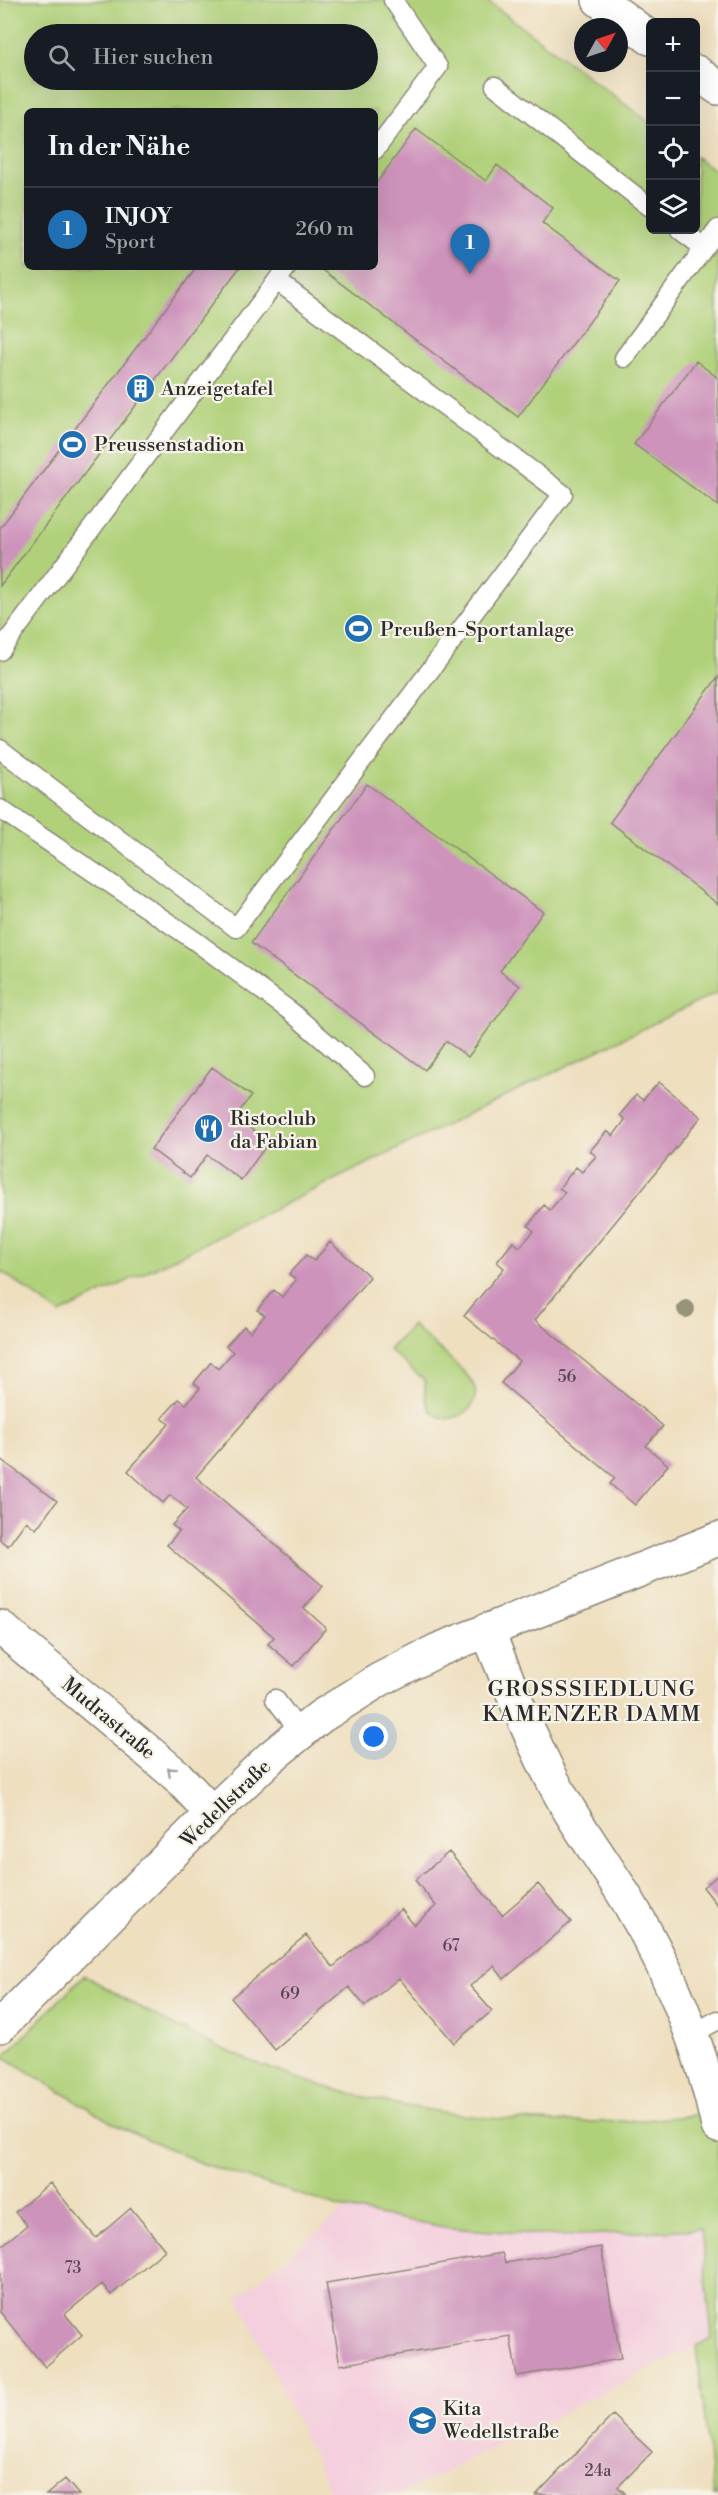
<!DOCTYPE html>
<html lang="de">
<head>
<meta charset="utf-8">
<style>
  :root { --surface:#171b24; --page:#20242c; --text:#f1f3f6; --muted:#9ea1a6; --line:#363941; --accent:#1f6fb2 }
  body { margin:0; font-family:"Libre Bodoni",serif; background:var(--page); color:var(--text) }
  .controls { position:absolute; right:18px; top:18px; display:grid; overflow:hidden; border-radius:9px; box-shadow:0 6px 24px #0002 }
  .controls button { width:54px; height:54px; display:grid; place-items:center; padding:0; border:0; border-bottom:2px solid var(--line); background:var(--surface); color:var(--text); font:30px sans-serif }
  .compass { position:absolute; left:574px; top:18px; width:54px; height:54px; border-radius:50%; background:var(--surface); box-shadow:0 6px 24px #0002; rotate:50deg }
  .you { position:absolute; left:374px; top:1737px; width:21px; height:21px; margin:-15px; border:4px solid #fff; border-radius:50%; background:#1a73e8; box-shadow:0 0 0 9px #1a73e833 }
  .badge { display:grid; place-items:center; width:39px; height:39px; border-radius:50%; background:var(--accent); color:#fff; font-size:20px; font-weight:700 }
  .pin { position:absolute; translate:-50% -50px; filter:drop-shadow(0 2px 3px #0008) }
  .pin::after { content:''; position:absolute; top:32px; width:21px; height:18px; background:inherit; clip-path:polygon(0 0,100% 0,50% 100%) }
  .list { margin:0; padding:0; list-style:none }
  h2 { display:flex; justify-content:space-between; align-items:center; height:78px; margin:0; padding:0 24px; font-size:26px }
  h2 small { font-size:20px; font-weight:400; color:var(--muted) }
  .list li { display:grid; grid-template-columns:39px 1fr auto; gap:18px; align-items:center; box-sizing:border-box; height:84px; padding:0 24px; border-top:2px solid var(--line) }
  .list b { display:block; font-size:22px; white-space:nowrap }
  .list p { margin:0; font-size:20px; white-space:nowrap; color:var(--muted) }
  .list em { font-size:20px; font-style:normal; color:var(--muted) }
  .icon { flex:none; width:33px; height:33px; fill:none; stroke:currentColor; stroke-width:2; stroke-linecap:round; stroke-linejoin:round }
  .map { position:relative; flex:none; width:718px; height:2495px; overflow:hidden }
  .search { position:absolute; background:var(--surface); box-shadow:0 6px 24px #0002; left:24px; top:24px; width:354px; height:66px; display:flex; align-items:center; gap:15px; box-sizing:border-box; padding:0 21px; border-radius:33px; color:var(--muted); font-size:22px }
  .panel { position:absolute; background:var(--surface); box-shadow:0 6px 24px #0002; left:24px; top:108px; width:354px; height:162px; border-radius:9px }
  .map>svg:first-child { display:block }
</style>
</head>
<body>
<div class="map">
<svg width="718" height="2495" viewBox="0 0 718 2495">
  <rect width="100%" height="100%" fill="#f7f3e8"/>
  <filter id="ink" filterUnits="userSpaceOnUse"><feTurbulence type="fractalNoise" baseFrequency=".0167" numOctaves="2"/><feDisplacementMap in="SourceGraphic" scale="12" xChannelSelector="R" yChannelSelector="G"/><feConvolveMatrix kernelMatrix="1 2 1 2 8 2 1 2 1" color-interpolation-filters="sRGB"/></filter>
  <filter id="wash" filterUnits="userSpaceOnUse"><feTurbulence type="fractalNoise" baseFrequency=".008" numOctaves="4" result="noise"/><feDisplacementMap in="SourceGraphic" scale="24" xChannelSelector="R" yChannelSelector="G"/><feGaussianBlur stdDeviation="1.35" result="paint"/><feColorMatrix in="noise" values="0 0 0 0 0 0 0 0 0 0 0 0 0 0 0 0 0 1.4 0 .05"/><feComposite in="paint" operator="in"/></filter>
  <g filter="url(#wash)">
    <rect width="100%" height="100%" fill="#eedfbf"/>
    <path fill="#f4cfde" d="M346,2209L450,2228L561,2236L701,2228L712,2338L399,2495H332L238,2297Z"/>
    <path fill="#b0d17a" stroke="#6e7e52" stroke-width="1.5" fill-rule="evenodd" d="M0,0H486L650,123V230H696V157L718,173V992L60,1314L0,1270ZM34,34H368V80H34ZM27,111H375V267H27Z
      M412,1325C428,1340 458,1363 470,1379C493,1410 436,1438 426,1400C424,1394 425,1387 425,1381L389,1350Z
      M84,1975C135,2005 186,2034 241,2057C390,2119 559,2135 718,2112V2495H714L696,2346L712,2338L701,2229L561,2236L450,2228L346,2209L206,2165L114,2124L4,2057Z"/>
    <g id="blocks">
      <path fill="#cd93bb" d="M416,129L486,181L497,165L553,208L542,223L620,281L518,417L319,267H375V185Z
        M197,267H240L0,586V528Z
        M696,361L718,378V506L634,444Z
        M718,677V904L610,822Z
        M367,784L543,912L500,971L520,986L468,1057L446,1041L425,1070L251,943Z
        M212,1067L251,1096L235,1117L269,1142L241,1180L207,1155L190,1178L151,1149Z
        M659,1082L701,1117L535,1320L663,1426L646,1446L668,1465L635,1505L610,1484L615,1478L501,1383L519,1361L464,1316L504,1268L497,1262L513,1242L520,1247L534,1231L528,1226L544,1205L550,1210L565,1192L559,1188L576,1167L582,1172L596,1156L590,1151L607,1131L613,1136L625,1120L620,1115L636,1095L643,1100Z
        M330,1242L370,1277L196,1477L323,1586L304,1608L326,1628L294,1666L268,1644L274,1637L167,1545L179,1531L172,1525L187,1509L170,1495L163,1503L128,1471L169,1424L162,1418L179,1399L186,1404L200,1388L194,1383L211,1362L218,1369L233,1352L226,1346L244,1326L250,1332L265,1315L257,1310L274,1290L282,1297L296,1280L289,1274L306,1255L314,1261Z
        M0,1459L57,1501L36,1529L26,1521L8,1546L0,1540Z
        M449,1852L502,1915L538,1884L571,1922L504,1979L494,1966L470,1986L492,2011L454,2043L399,1978L365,2006L349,1987L275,2050L231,1998L306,1935L333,1967L401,1909L414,1925L436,1906L415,1880Z
        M718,1875V1906L703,1887Z
        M50,2183L96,2238L131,2208L165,2250L111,2295L102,2284L65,2314L82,2335L45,2367L0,2312V2247L27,2225L15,2212Z
        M601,2247L621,2359L517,2376L510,2336L340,2365L326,2283L502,2253L505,2263Z
        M613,2415L652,2452L618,2487L625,2493L536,2495Z
        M65,2479L79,2495H46Z"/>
    </g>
  </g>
  <g filter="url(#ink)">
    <use href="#blocks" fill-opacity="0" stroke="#8c8575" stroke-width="1.5"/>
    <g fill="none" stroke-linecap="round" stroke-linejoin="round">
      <defs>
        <path id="service" d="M495,86L650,207
          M375,150L438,67L393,0
          M680,230L704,248
          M624,358L718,229
          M0,651L287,267
          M0,749L236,928L563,494L277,281
          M0,809L194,940L290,1011L365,1076
          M275,1699L301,1733
          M692,2034L718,2020"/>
        <path id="minor" d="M0,1627L176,1775L212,1813
          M487,1630C512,1690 535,1752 568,1808C587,1840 610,1871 629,1903C671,1973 701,2047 718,2126
          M0,2026L212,1813L271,1757L320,1717L379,1680L438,1650L718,1539"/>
        <path id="secondary" d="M599,0L650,38
          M696,72L718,88"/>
      </defs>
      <use href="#service" stroke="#8c8575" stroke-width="21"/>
      <use href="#minor" stroke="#8c8575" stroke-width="36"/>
      <use href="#secondary" stroke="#8c8575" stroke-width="36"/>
      <use href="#service" stroke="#fff" stroke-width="18"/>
      <use href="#minor" stroke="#fff" stroke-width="33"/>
      <use href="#secondary" stroke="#fff" stroke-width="33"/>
    </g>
    <circle fill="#959379" cx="686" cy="1309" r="9"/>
    <defs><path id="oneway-chevron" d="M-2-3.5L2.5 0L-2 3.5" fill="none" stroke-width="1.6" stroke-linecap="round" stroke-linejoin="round" transform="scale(1.5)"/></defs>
    <use stroke="#a0a0a0" href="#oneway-chevron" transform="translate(171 1771) rotate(-138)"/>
  </g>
  <defs>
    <symbol id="building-disc" viewBox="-11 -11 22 22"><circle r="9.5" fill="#1f6fb2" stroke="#f7f3e8"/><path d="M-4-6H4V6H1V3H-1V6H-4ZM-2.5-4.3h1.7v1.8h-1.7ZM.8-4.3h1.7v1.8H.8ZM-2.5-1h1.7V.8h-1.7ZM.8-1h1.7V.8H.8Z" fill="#fff"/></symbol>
    <symbol id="stadium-disc" viewBox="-11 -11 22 22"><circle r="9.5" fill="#1f6fb2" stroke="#f7f3e8"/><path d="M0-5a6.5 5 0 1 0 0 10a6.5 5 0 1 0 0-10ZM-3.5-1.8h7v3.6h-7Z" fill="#fff"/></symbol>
    <symbol id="restaurant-disc" viewBox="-11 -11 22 22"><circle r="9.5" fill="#1f6fb2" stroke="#f7f3e8"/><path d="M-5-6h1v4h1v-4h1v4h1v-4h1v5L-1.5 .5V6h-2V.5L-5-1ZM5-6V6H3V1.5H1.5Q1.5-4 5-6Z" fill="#fff"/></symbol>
    <symbol id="school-disc" viewBox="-11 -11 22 22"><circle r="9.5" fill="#1f6fb2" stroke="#f7f3e8"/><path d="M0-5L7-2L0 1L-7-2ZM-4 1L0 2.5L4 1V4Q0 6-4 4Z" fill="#fff"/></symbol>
  </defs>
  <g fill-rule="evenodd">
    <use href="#building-disc" x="124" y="372" width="33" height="33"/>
    <use href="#stadium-disc" x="56" y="428" width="33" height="33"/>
    <use href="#stadium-disc" x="342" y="612" width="33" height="33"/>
    <use href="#restaurant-disc" x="192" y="1112" width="33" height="33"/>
    <use href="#school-disc" x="406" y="2404" width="33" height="33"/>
  </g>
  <g text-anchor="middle" stroke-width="4.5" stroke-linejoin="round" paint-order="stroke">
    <g font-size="16" fill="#54454f">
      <text x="567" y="1382">56</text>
      <text x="451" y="1951">67</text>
      <text x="290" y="1999">69</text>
      <text x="73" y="2273">73</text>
      <text x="598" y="2476">24a</text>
    </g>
    <g font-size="20" fill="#2b2b2b" stroke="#f7f3e8" text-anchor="start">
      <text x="161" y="395">Anzeigetafel</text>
      <text x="94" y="451">Preussenstadion</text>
      <text x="380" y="636">Preußen-Sportanlage</text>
      <text x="230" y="1125">Ristoclub<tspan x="230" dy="23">da Fabian</tspan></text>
      <text x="443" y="2415">Kita<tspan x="443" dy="23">Wedellstraße</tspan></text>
    </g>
    <g font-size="20" fill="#2b2b2b" stroke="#f7f3e8">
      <text transform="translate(109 1718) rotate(40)" y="7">Mudrastraße</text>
      <text transform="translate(225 1803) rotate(-44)" y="7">Wedellstraße</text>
    </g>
    <g font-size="22" letter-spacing="1.5" fill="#2b2b2b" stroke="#f7f3e8">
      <text x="592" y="1696">GROSSSIEDLUNG<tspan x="592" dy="25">KAMENZER DAMM</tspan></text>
    </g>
  </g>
</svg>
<div class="controls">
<button>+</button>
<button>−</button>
<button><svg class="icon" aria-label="locate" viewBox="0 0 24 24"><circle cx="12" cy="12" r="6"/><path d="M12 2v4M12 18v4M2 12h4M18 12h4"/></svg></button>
<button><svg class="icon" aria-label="layers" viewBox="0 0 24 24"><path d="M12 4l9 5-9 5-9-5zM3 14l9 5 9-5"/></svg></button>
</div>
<svg class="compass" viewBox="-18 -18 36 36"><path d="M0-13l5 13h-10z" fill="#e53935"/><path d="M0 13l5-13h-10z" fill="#9ea1a6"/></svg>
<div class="you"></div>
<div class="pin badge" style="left:470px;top:274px">1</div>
<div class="search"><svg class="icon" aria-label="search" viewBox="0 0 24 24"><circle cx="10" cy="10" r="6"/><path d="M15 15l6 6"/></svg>Hier suchen</div>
<section class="panel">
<h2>In der Nähe<small></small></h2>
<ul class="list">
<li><span class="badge">1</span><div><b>INJOY</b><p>Sport</p></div><em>260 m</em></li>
</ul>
</section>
</div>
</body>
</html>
